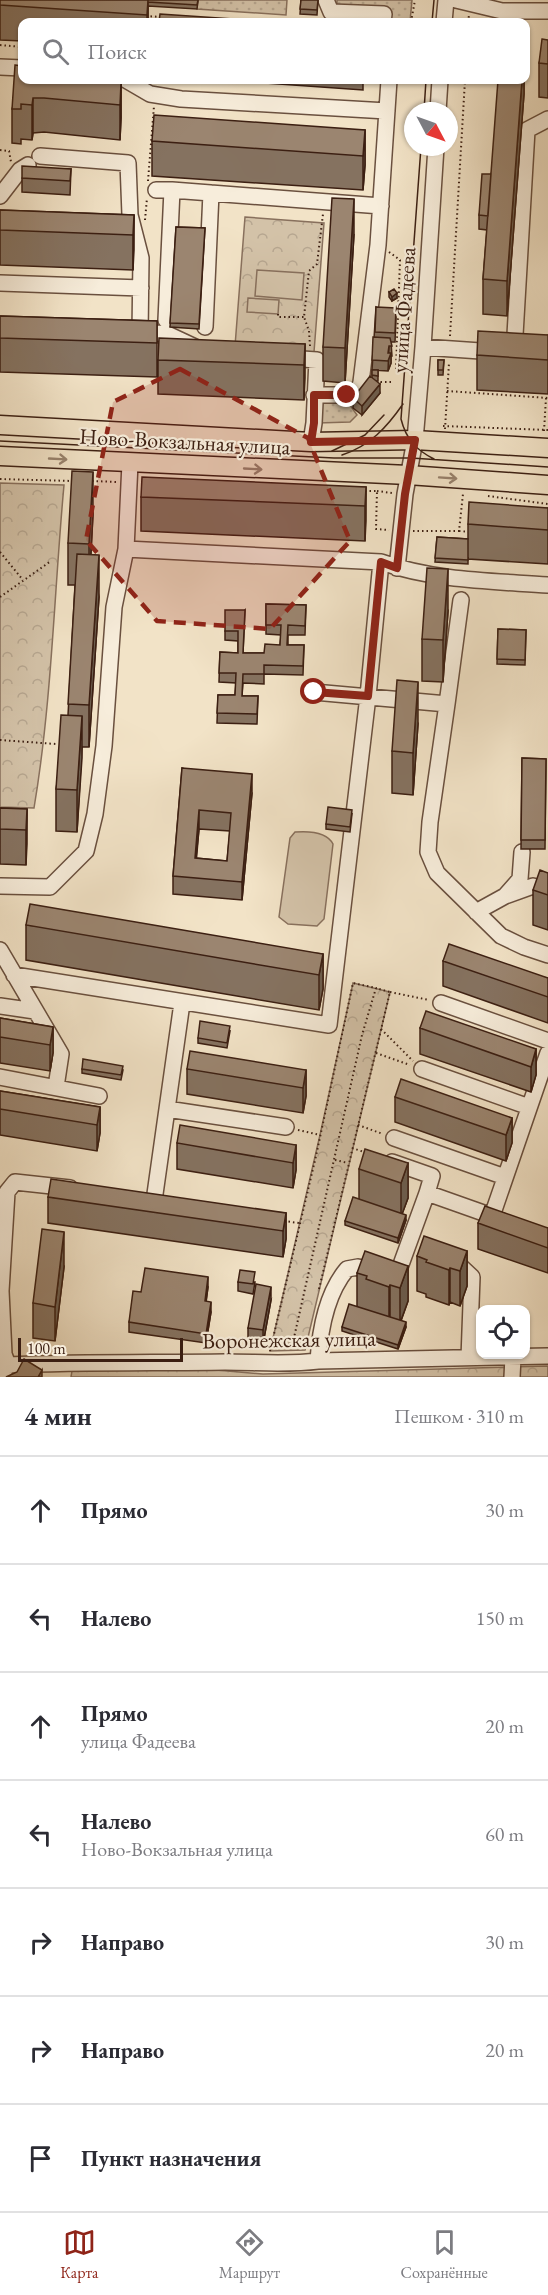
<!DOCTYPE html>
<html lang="ru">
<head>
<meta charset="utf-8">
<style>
  :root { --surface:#fff; --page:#f2f2f3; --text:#2b2b33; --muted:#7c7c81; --line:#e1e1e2; --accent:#8f2418 }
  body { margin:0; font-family:"EB Garamond",serif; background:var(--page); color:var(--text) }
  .controls { position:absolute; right:18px; bottom:18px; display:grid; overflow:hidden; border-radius:12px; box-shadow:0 2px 4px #0004 }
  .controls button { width:54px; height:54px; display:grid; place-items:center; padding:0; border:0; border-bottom:2px solid var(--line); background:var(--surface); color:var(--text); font:30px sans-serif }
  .compass { position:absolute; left:404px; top:102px; width:54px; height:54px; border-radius:50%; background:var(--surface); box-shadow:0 2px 4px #0004; rotate:131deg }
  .scale { position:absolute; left:18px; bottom:15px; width:165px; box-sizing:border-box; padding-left:6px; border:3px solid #3c1f12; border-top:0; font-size:16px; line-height:21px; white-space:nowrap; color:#3c1f12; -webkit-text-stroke:4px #f7eddb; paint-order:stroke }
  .stop { position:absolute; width:18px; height:18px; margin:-14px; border:4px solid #8f2418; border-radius:50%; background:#fff }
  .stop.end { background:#8f2418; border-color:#fff; box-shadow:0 2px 6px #0008 }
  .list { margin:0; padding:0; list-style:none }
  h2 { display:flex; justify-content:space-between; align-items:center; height:78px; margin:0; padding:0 24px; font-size:26px }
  h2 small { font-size:20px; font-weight:400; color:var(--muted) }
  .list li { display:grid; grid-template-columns:39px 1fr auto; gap:18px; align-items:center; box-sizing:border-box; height:108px; padding:0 24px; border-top:2px solid var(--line) }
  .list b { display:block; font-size:22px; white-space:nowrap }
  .list p { margin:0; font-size:20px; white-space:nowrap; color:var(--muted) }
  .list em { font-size:20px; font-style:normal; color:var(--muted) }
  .icon { flex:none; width:33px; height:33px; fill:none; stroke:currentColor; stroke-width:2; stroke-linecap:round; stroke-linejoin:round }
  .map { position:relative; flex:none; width:548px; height:1377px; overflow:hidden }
  .search { position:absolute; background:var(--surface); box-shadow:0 2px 4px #0004; left:18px; right:18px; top:18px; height:66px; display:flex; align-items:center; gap:15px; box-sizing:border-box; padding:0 21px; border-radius:12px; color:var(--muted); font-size:22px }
  .sheet { height:834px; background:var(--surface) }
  nav { display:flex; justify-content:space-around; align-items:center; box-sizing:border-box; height:84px; border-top:2px solid var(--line); background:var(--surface); font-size:16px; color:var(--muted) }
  nav a { display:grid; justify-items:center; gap:3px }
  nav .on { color:var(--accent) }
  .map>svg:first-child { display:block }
</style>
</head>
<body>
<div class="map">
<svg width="548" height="1377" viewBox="0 0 548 1377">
  <defs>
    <pattern id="grass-dots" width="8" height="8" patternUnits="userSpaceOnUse" patternTransform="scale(1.5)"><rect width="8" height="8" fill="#d3c2a8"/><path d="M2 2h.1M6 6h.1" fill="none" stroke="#b6a690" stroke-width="1.8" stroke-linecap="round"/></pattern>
    <pattern id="park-crowns" width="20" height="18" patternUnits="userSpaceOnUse" patternTransform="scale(1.5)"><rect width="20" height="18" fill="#d3c2a8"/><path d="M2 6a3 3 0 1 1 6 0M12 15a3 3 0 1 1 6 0" fill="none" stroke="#b6a690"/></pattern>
  </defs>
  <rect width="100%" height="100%" fill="#f2e3c7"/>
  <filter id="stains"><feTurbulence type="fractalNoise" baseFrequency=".00333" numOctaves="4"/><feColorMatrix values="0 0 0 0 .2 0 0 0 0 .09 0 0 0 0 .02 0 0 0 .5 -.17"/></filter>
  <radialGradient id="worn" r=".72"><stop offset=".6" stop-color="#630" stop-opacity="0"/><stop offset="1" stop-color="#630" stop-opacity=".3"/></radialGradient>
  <path fill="url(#grass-dots)" stroke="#88705d" stroke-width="1.5" d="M198,0H287L286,15L197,9Z
    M337,0H412L410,22H383L337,12Z
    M320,398H345L357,415L350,422L318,423Z"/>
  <path fill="url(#park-crowns)" stroke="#88705d" stroke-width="1.5" d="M245,217L324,223L314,352L235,346Z
    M0,483L64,485C54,593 52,701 34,808L0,807Z
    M353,983L390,992L305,1350L270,1351L320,1135Z
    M548,1366V1377H71L72,1371L193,1368L263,1374Z"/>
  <path fill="#d3c2a8" stroke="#88705d" stroke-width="1.5" d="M257,270L304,273L302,300L255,296Z
    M248,298L279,300L278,314L247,312Z
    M295,832C308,831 327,832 333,844L324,919L317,926L288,924L279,917L290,838Z"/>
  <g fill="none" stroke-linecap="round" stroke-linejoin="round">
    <defs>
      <path id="minor" d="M326,0L331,12L384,14L383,22
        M456,0L502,11H548
        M444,22L446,0
        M0,67L22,68
        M126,80L150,94L181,99L387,111
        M438,111L440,80
        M40,156L128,163L130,215L141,258L140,334
        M156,190H172
        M0,196L20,170L28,165
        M0,283L141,288
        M166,320L172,190L381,206
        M205,327L211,193
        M138,334L165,333L195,347
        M423,347L495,352
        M514,352L527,130L548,119
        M286,358L317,360L314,423L311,442
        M314,395H347L359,389L361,382L378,245L389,80
        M126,549L381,562C435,581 492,581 548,585
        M397,568L405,494L415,440L423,347L436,147
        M314,692L447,704L430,822L428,852L437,873L501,936L524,947L548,955
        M447,704L461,600
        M0,886L50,887L86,851L95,814L104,746L114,607L126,549L130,463
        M505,896L533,886L548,891
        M476,912L505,896L520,879L522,852
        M0,950L61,1054L56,1087
        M14,975L329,1025L368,696L381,562
        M441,1003L548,1041
        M0,1006L35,1011
        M422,1069L529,1107
        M0,1077L99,1096
        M167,1109L286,1127
        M394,1138L505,1177
        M392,1162L432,1176L427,1193
        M154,1201L182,1003
        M499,1219L492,1216L548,1053
        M451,1261L456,1262L472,1277L469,1358
        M318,1361C320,1329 326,1294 347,1269L358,1267L395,1281L427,1193L492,1216
        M8,1365L4,1354L1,1291L7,1192L15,1182L70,1188
        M0,1377L8,1365C80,1362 153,1363 225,1362C256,1362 287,1365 318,1361L548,1356
        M512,1377L513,1357"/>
      <path id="major" d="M0,425L311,442L415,440L548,448
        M0,456L408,475L548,485"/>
    </defs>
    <use href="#minor" stroke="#6a503f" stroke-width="18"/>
    <use href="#major" stroke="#3c1f12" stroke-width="21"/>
    <path stroke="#3c1f12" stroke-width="2" stroke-dasharray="1.5 3" stroke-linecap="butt" d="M146,16L161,17
      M411,22L415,0
      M468,22L469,15
      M0,45L22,47
      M0,150L9,151L11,162
      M148,181L154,106
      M145,220L147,198
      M389,252L400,260L396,369
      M278,314V317H304
      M450,336L465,80
      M310,346L309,331L304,317L309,271L317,264L323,214
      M376,382H391
      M447,391L548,398
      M443,426L548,430
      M445,429L449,363
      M544,431L546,398
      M0,479L72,481
      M92,481L117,482
      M365,491H377L376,529L389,530
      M377,491L392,493
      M488,496L548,504
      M413,531H459L463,494
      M459,531L471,532
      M0,552L23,580
      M0,597L51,561
      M0,740L56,744
      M390,992L429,1000
      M381,1029L413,1061
      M376,1053L410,1065
      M358,1125L383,1134
      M298,1130L320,1135
      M352,1148L367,1153
      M335,1160L348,1163
      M284,1221L299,1223
      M319,1289L390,992L376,988
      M270,1351L316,1156L353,983L376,988L362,1035L291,1351"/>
    <use href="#minor" stroke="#f7eddb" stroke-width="15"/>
    <use href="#major" stroke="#f2e3c7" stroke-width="18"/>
    <path stroke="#3c1f12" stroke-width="1.5" d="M432,22L434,0
      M424,111L426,80
      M421,147L401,419C406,439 416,450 434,459
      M0,441L334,458H411L548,467
      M332,451L365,435L384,415
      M342,455C370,446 387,427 403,404"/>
  </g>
  <path fill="#857260" stroke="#3c1f12" stroke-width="1.5" fill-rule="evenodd" d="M0,0H198L197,9L148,6V22H22V41L0,40Z
    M301,0H318L317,15L300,14Z
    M548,40V98L539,97V63Z
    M22,80L121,83V118L120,140L44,132L33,133L32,140L21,139V144L12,143V109Z
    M222,80H363V90Z
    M524,80V94L507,316L483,314V279L487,230L479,229V215L491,174Z
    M365,130V165L363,190L152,176V141Z
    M71,169L70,195L22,192V178Z
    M0,210L134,215L133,270L0,265Z
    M176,227L205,228L199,329L170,327Z
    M354,234L345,383L323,381V347Z
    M389,292L397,298L392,301L389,297Z
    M376,307L396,317L395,342H391L392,356H391V363L388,371L372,370Z
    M0,316L157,321V377L0,372Z
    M548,335V394L477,390V355Z
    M305,344L304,400L158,394V360Z
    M438,360H444L443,375H438Z
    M372,370H378V381H376L380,393L362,415L353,408V398L372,378Z
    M366,487L365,541L141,531V497Z
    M548,508V564L468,559V557V564L435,562L437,537L468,539V524Z
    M93,514L91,554L99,597L89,747H82L77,832L56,831V789L68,715L75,585H68V543Z
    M266,604L306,605L305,635H288V645H304L303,675L264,674V684L243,683L242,696H258L257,724L217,723L218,695H235L236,683L219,682L220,652L238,653V641L225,640V631L245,610L243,653H264L280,645L281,635L266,634Z
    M448,611L443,682L422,681V639Z
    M498,629L526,630L525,665L497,664Z
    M418,724L413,795L392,793V751Z
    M522,758L546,759L545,849H521Z
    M182,768L252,793L242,900L173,894V876ZM199,829L230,831L227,861L196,858Z
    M0,808L27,809L26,865L0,864Z
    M352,814L350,832L326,829V824Z
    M548,873V930L533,925V890Z
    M26,925L323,954V989L319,1010L26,960Z
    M443,961L548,978V1023L443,986Z
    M0,1018L53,1027V1053L50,1071L0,1063Z
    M420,1028L536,1049V1075L531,1092L420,1054Z
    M230,1031L227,1048L198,1043V1038Z
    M82,1069L123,1070L121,1080L82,1073Z
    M187,1069L306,1070V1096L303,1113L187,1094Z
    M0,1091L100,1107V1133L97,1151L0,1135Z
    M395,1097L512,1118V1143L506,1161L395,1122Z
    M177,1143L296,1145V1170L293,1188L177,1169Z
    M408,1163V1198L402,1214L406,1220L398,1243L345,1225V1221L359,1199V1169Z
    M48,1197L286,1213V1239L283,1257L48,1223Z
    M478,1223L548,1228V1273L478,1249Z
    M467,1251V1286L460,1306L450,1302L449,1305L426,1297V1294L417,1291V1256Z
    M408,1266V1301L401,1321L406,1327L398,1349L342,1331V1327L357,1307V1273Z
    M64,1267L55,1341L33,1338V1303Z
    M238,1282H255L253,1294L238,1291Z
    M208,1287L206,1301L211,1312L206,1343L129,1332V1322L141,1292Z
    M271,1300L263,1344L248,1341V1328Z"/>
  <path fill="#6c5d4e" stroke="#3c1f12" stroke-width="1.5" d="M148,0V22H147V15Z
    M522,80H524V94L507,316V281Z
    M121,83V118L120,140V105Z
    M33,98V133L32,140V105Z
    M365,130V165L363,190V156Z
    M354,199V234L345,383V348Z
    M134,215V250L133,270V235Z
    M397,293V298L392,301V297Z
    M305,344V378L304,400V365Z
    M389,346L388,360L391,353V363L388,371Z
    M380,384V393L362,415V406Z
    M93,472V514L89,586V544Z
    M366,487V521L365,541V506Z
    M99,555V597L89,747V705Z
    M448,569V611L443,682V640Z
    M418,682V724L413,795V753Z
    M82,716V758L77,832V790Z
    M252,774V793L242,900V882Z
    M27,809V844L26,865V830Z
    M199,810V829L195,876V858Z
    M323,954V989L319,1010V975Z
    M53,1027V1053L50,1071V1045Z
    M536,1049V1075L531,1092V1067Z
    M306,1070V1096L303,1113V1088Z
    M100,1107V1133L97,1151V1125Z
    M512,1118V1143L506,1161V1135Z
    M296,1145V1170L293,1188V1163Z
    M408,1163V1198L401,1217V1183Z
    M286,1213V1239L283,1257V1231Z
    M406,1215V1220L398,1243V1238Z
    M64,1232V1267L55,1341V1307Z
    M467,1251V1286L460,1306V1271Z
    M408,1266V1301L400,1323V1288Z
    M450,1268V1302L449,1305V1270Z
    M208,1277V1287L205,1311V1301Z
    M390,1285V1319L389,1322V1287Z
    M271,1287V1300L263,1344V1330Z
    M211,1302V1312L206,1343V1334Z
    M406,1322V1327L398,1349V1345Z
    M42,1370V1377H38Z"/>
  <path fill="#9b8570" stroke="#3c1f12" stroke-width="1.5" fill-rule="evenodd" d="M0,0H148L147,15L0,5Z
    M148,0H198L197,5L148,2Z
    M301,0H318L317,10L300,9Z
    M160,14L278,22H159Z
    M542,39L548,40V64L539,63Z
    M15,65L22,66V80H68L121,83L120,105L44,98H33L32,105L21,104V109H12Z
    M498,80H522L507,281L483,279Z
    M154,115L365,130L363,156L152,141Z
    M22,166L71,169L70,181L22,178Z
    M482,174H491L488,216L479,215Z
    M332,198L354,199L345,348L323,347Z
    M0,210L134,215L133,235L0,230Z
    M176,227L205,228L199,324L170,323Z
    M394,289L397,293L392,297L389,292Z
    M376,307L396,308L395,333L375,332Z
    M0,316L157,321V343L0,338Z
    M478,331L548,335V360L477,355Z
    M373,337L390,338L392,346H389L388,353H391L388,361L372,360Z
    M159,338L305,344L304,365L158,360Z
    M438,360H444L443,370H438Z
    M372,370H378V376L372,375Z
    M370,376L380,384L362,406L353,398Z
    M72,471L93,472L89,544L68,543Z
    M142,477L366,487L365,506L141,497Z
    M469,502L548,508V530L468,524Z
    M437,537L468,539V560L435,558Z
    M77,554L99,555L89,705L68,704Z
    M427,568L448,569L443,640L422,639Z
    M266,604L306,605L305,626L288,625L287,645H304L303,666L264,665V674H243L242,696H258L257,714L217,713L218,695H235L236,673H219L220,652L238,653V631H225V610H245L243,653H264L265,644L280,645L281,625H266Z
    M498,629L526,630L525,660L497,659Z
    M397,680L418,682L413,753L392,751Z
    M61,715L82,716L77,790L56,789Z
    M522,758L546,759L545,840H521Z
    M182,768L252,774L242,882L173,876ZM199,810L231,813L227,861L195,858Z
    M328,807L352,810L350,827L326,824Z
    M0,808L27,809L26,830L0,829Z
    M540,870L548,873V895L533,890Z
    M30,904L323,954L319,975L26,925Z
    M449,944L548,978V997L443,961Z
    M426,1011L536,1049L531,1067L420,1028Z
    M0,1018L53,1027L50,1045L0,1037Z
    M200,1021L230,1026L227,1043L198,1038Z
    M190,1051L306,1070L303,1088L187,1069Z
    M83,1059L123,1066L121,1075L82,1069Z
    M401,1079L512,1118L506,1135L395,1097Z
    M0,1091L100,1107L97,1125L0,1109Z
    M180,1125L296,1145L293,1163L177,1143Z
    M365,1149L408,1163L401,1183L359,1169Z
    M51,1179L286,1213L283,1231L48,1197Z
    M353,1197L406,1215L398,1238L345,1221Z
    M485,1206L548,1228V1248L478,1223Z
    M42,1229L64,1232L55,1307L33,1303Z
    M424,1236L467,1251L460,1271L450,1268L449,1270L426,1262L427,1260L417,1256Z
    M365,1251L408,1266L400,1288L390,1285L389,1287L366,1279L367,1276L357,1273Z
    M145,1268L208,1277L205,1301L211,1302L206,1334L129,1322L133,1291L141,1292Z
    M240,1270L255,1272L253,1284L238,1282Z
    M256,1284L271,1287L263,1330L248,1328Z
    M349,1304L406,1322L398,1345L342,1327Z
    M24,1359L42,1370L38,1377H6L17,1372Z"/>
  <defs><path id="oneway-shaft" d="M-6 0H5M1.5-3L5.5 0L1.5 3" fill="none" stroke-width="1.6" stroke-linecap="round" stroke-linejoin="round" transform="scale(1.5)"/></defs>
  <g stroke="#97816c">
    <use href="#oneway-shaft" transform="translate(58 459) rotate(3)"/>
    <use href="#oneway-shaft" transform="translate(253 469) rotate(3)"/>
    <use href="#oneway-shaft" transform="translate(448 478) rotate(4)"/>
  </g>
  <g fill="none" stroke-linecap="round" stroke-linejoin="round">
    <path stroke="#8f2418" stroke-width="8" d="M314,692L368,696L381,562L397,568L405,494L415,440L311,442L314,423V395H347"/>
  </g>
  <path fill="#8f2418" fill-opacity="0.2" stroke="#8f2418" stroke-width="4.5" stroke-dasharray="12 8" stroke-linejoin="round" d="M180,369L308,438L350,541L270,629L157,621L86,540L113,402Z"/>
  <g text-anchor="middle" stroke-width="4.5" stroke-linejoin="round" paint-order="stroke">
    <g font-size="22" fill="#3c1f12" stroke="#f7eddb">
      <text transform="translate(403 310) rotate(-86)" y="8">улица Фадеева</text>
      <text transform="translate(185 441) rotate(3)" y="8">Ново-Вокзальная улица</text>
      <text transform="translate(289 1339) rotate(-1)" y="8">Воронежская улица</text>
    </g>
  </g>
  <rect width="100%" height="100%" filter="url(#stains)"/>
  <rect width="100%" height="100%" fill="url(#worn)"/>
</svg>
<div class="controls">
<button><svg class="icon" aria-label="locate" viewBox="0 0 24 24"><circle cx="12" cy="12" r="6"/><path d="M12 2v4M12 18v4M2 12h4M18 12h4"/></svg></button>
</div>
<svg class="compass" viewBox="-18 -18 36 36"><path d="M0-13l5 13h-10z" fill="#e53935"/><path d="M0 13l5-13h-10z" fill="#7c7c81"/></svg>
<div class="scale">100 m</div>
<div class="stop" style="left:314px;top:692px"></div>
<div class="stop end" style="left:347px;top:395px"></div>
<div class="search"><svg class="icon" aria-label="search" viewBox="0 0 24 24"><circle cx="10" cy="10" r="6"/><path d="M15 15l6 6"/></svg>Поиск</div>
</div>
<section class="sheet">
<h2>4 мин<small>Пешком · 310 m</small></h2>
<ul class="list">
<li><svg class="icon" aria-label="ahead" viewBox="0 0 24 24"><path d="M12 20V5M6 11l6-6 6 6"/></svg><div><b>Прямо</b></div><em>30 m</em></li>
<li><svg class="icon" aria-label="left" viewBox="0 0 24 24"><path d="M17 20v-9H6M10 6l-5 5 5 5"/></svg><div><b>Налево</b></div><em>150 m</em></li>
<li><svg class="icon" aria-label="ahead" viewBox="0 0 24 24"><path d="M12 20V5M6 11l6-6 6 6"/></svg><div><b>Прямо</b><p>улица Фадеева</p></div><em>20 m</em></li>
<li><svg class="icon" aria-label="left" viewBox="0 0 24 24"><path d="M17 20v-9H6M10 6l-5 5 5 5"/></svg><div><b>Налево</b><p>Ново-Вокзальная улица</p></div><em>60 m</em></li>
<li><svg class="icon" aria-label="right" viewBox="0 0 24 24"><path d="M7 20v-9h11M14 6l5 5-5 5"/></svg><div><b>Направо</b></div><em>30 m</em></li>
<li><svg class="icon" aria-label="right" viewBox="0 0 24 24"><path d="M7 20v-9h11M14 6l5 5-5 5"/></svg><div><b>Направо</b></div><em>20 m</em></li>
<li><svg class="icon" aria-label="arrive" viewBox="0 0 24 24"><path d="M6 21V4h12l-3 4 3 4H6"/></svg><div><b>Пункт назначения</b></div></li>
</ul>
</section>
<nav>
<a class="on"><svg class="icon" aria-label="map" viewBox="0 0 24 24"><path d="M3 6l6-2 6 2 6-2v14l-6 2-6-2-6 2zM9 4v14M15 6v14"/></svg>Карта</a>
<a><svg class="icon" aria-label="directions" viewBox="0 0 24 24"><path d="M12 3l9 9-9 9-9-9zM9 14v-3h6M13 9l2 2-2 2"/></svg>Маршрут</a>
<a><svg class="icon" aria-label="saved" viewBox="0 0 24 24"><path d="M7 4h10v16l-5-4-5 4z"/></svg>Сохранённые</a>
</nav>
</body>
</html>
